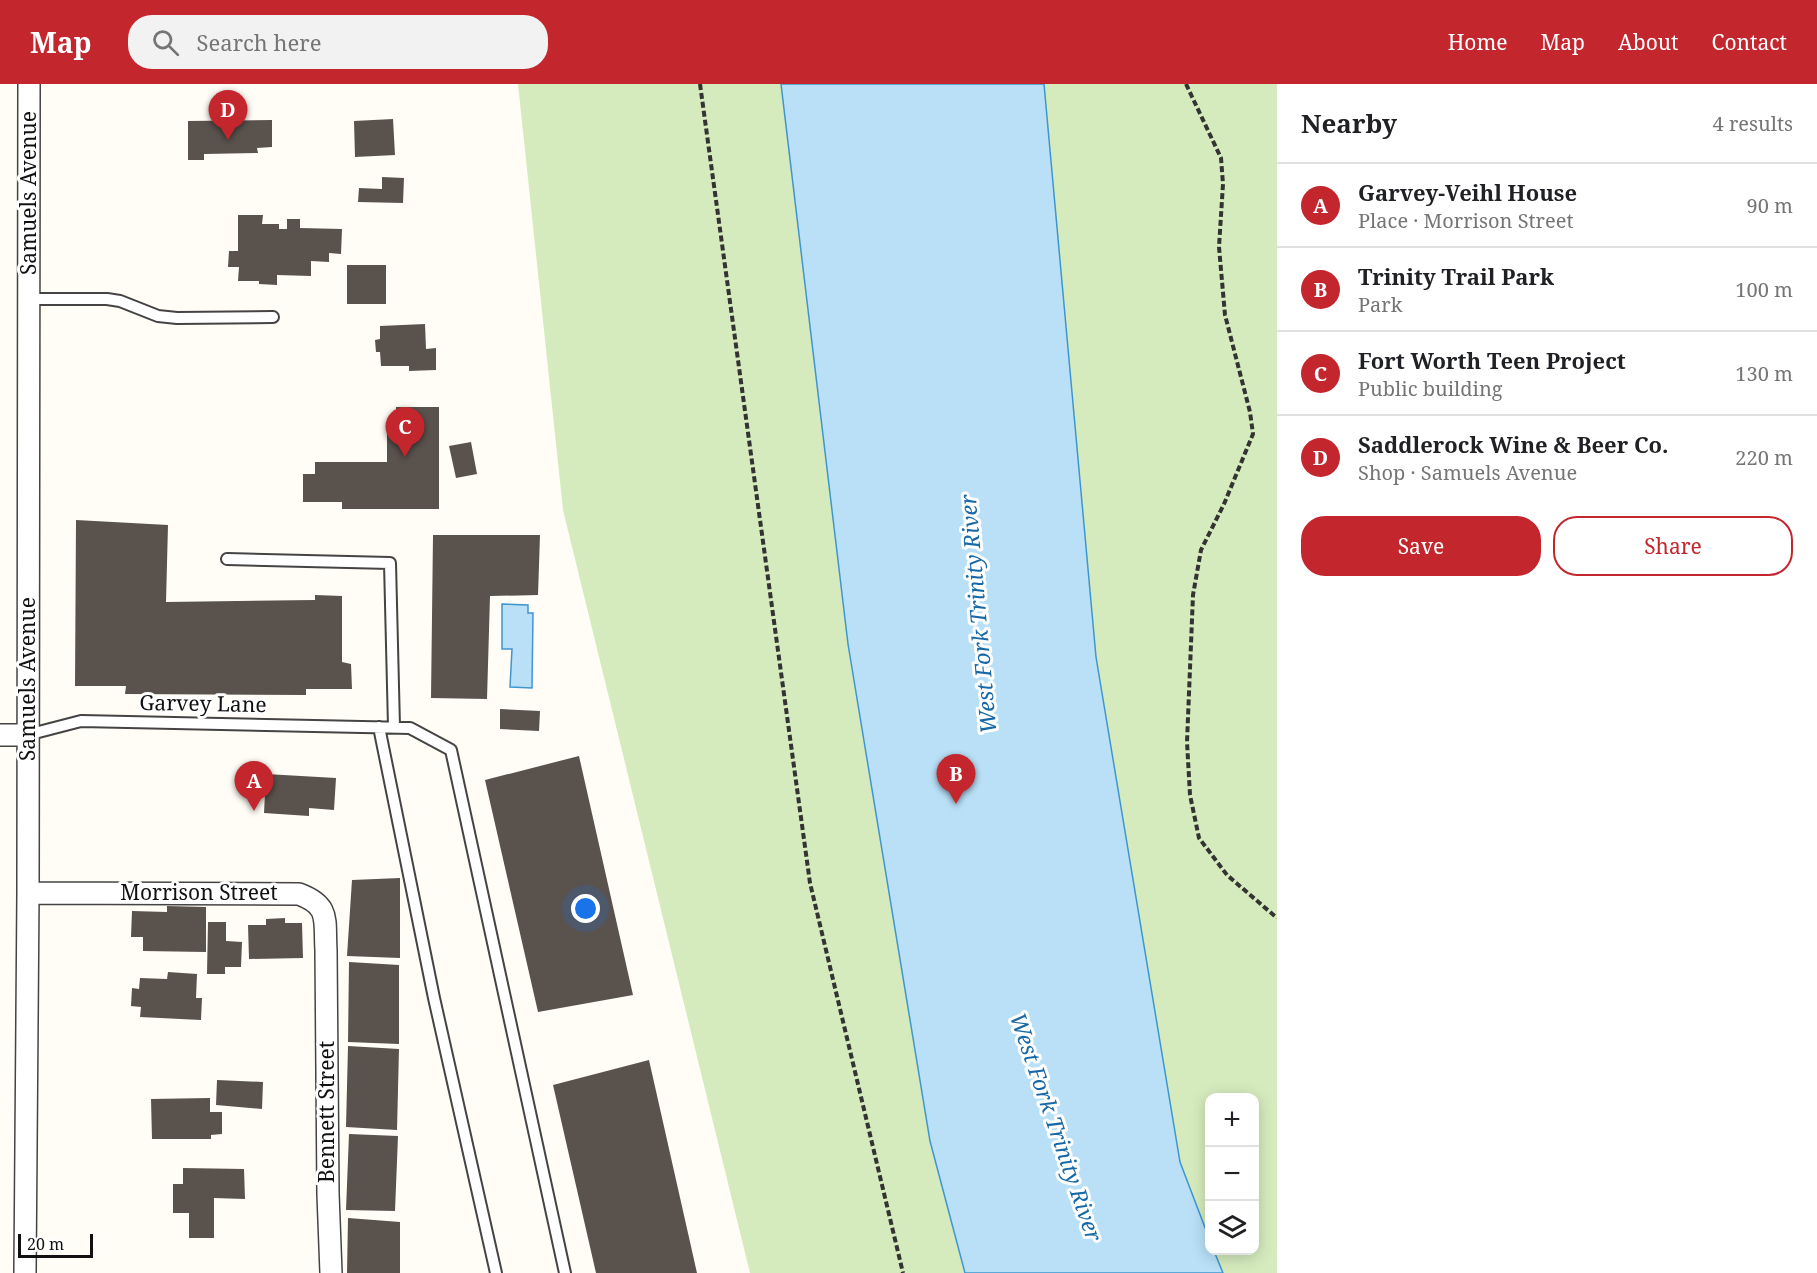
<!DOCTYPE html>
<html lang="en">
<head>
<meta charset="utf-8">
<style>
  :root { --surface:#fff; --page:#f2f2f2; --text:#202124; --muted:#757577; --line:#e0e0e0; --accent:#c4262e }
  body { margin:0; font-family:"Noto Serif",serif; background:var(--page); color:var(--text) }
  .controls { position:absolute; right:18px; bottom:18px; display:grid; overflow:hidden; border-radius:12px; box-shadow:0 3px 15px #0003 }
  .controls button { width:54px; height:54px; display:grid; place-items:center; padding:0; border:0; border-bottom:2px solid var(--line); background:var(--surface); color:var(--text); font:30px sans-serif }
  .scale { position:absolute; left:18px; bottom:15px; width:75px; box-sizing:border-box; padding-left:6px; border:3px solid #111; border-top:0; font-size:16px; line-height:21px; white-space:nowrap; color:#111; -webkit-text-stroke:4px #fff; paint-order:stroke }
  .you { position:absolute; left:586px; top:825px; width:21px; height:21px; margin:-15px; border:4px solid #fff; border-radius:50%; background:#1a73e8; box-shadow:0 0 0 9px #1a73e833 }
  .badge { display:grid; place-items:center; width:39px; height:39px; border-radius:50%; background:var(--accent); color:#fff; font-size:20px; font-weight:700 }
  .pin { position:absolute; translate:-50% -50px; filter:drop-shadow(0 2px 3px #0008) }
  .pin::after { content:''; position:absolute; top:32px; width:21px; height:18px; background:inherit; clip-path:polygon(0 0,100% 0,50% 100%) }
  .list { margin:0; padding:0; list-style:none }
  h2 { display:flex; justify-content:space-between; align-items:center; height:78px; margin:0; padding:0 24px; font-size:26px }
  h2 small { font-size:20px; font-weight:400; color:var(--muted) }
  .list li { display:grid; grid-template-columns:39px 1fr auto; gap:18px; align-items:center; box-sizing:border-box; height:84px; padding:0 24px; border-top:2px solid var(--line) }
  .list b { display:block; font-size:22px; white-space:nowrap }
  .list p { margin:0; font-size:20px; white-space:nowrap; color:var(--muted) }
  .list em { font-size:20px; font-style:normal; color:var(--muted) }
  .actions { display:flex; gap:12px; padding:18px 24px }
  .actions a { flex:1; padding:14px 0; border:2px solid var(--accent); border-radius:24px; text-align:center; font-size:21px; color:var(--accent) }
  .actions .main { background:var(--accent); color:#fff }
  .icon { flex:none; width:33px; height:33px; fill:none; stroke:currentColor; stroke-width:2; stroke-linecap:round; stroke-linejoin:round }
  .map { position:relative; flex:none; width:1277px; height:1189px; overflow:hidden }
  header { display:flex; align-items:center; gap:36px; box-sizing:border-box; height:84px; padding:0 30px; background:var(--accent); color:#fff }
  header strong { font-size:28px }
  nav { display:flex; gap:33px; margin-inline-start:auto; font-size:21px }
  .search { width:420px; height:54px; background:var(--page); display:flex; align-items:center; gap:15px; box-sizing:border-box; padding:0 21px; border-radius:24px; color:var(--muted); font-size:22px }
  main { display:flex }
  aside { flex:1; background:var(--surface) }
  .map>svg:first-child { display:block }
</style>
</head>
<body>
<header>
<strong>Map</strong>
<div class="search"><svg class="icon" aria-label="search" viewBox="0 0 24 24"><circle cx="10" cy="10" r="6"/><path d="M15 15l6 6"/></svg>Search here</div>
<nav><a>Home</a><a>Map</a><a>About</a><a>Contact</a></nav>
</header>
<main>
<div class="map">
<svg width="1277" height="1189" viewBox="0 0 1277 1189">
  <rect width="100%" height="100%" fill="#fffdf5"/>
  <path fill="#d5ebbd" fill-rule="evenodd" d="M518,0H1277V1189H750L563,426ZM1210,1014H1254V1166H1210Z"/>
  <path fill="#b9e0f7" stroke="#3f96cf" stroke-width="1.5" d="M781,0H1044L1096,573L1180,1078L1209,1154L1210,1166L1214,1167L1223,1189H965L930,1057L848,560Z
    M502,520L528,521V529H533L532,604L510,603L512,565H502Z"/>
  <path fill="#5a524d" d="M393,35L395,71L355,73L354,37Z
    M272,36V63L257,64L258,69L204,70V76H188V37Z
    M382,93L404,94L403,119L358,118L359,104L382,105Z
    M238,131H263L262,140H279V145H287V135H300V144L342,145L341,170L329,169V178L311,177V192L277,191V201L259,200V197H238L239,183H228L229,167H238Z
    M347,181H386V220H347Z
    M425,240L426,265L436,264V286L409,287V282H381L380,268H376L375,256L380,255V242Z
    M396,323H439V425H342V418H303V390H315V378H387V337H396Z
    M471,358L477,390L456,394L449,362Z
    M76,436L168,441L166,518L315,516V511L342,512V578L351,580L352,605H306V611L125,610L126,602H75Z
    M433,451H540L538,511L490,512L487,615L431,614Z
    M500,625L540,627L539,647L500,645Z
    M579,672L633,911L538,928L485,696Z
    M266,690L336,694L334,726L309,724V732L264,729Z
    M400,794V874L347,872L352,796Z
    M167,822L206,823V868L143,867V853H131L132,827L167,828Z
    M285,834V839H302L303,874L249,875L248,841H266V835Z
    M208,838H226V857L242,858L241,883H225V890H207Z
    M349,878L399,881V960L348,958Z
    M168,888L197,890L196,914H202L201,936L140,933L141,923L131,922L132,904L139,905L140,894L167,895Z
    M348,962L399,965L397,1046L346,1043Z
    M649,976L697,1189H596L553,1001Z
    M217,996L263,998L262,1025L216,1021Z
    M210,1014V1028H222V1050L211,1051V1055H152L151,1015Z
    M349,1050L398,1052L395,1127L346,1126Z
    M183,1084L244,1085L245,1115L214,1114V1154H189V1129H173V1100H183Z
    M348,1134L400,1138V1189H347Z"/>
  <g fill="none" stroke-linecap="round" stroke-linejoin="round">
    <defs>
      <path id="service" d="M29,215H107L120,217L158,232L177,234L273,233
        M227,475L390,479L394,643
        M379,643L434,914L496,1189
        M27,651L81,637L410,644L451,666L565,1189"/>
      <path id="minor" d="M0,651H27
        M28,809L299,810C331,822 324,836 326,866L328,1110L331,1189
        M25,1189L28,809L29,0"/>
    </defs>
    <use href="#service" stroke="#444" stroke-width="14"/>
    <use href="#minor" stroke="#444" stroke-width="24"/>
    <path stroke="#333" stroke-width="4" stroke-dasharray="6 3" stroke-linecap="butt" d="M700,0L810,799L903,1189
      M1186,0L1221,74L1223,100L1219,163L1225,231L1250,328L1253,350L1224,420L1201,466L1193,511L1187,658L1190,711L1199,754L1227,791L1277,834"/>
    <use href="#service" stroke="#fff" stroke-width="10"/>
    <use href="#minor" stroke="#fff" stroke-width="21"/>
  </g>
  <g text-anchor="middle" stroke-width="6" stroke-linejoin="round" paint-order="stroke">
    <g font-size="21" fill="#111" stroke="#fff">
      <text transform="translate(29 109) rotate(-90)" y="7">Samuels Avenue</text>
      <text transform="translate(28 595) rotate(-90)" y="7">Samuels Avenue</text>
      <text transform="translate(203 620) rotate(1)" y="7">Garvey Lane</text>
      <text x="199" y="816">Morrison Street</text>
      <text transform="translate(327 1028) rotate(-90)" y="7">Bennett Street</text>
    </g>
    <g font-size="22" font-style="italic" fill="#1768a6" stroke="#fff">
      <text transform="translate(978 530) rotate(-95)" y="8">West Fork Trinity River</text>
      <text transform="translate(1056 1043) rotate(71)" y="8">West Fork Trinity River</text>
    </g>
  </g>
</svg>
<div class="controls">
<button>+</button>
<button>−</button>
<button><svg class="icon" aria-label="layers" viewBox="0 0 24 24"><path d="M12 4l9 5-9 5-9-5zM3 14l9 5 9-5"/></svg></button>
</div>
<div class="scale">20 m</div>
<div class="you"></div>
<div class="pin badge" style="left:254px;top:727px">A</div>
<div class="pin badge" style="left:956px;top:720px">B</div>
<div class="pin badge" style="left:405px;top:373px">C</div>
<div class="pin badge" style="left:228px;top:56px">D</div>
</div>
<aside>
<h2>Nearby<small>4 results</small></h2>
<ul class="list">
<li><span class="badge">A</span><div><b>Garvey-Veihl House</b><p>Place · Morrison Street</p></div><em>90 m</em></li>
<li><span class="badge">B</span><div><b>Trinity Trail Park</b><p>Park</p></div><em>100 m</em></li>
<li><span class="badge">C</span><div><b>Fort Worth Teen Project</b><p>Public building</p></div><em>130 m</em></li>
<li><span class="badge">D</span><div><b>Saddlerock Wine &amp; Beer Co.</b><p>Shop · Samuels Avenue</p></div><em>220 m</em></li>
</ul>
<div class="actions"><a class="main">Save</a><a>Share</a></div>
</aside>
</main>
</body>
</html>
